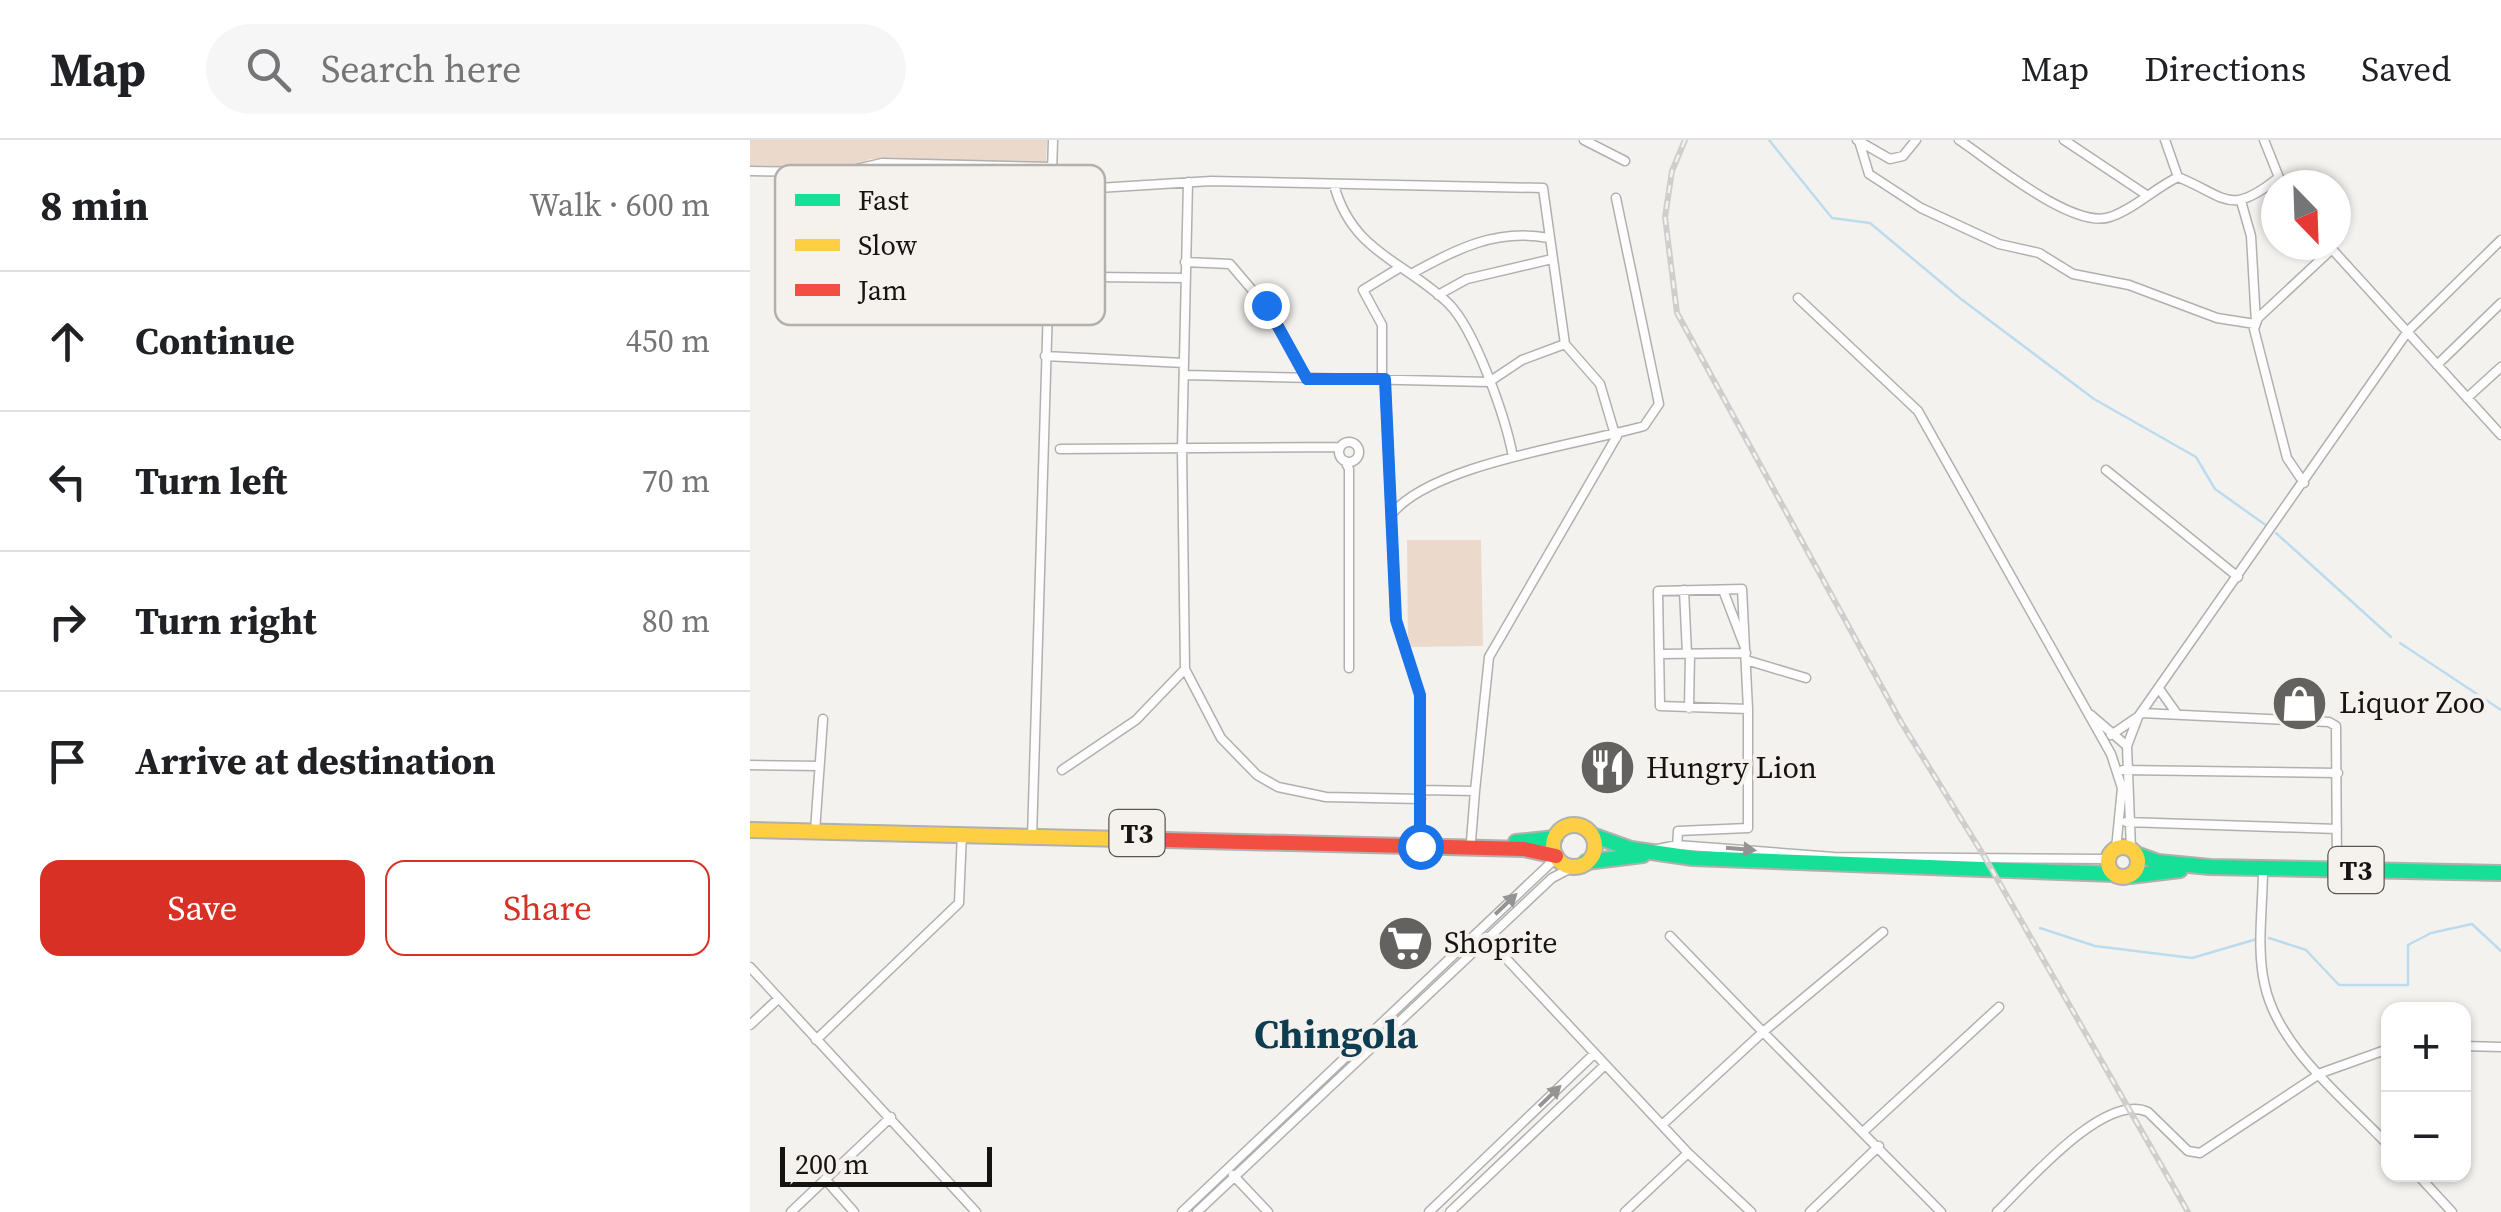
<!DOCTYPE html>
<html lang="en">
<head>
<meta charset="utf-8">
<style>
  :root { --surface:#fff; --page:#f6f6f6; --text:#202124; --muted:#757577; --line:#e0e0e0; --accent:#d93025 }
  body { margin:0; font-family:"Source Serif 4",serif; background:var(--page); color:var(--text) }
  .controls { position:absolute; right:30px; bottom:30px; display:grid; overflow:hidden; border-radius:20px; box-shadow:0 2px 8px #0004 }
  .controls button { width:90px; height:90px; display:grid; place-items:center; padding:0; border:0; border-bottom:2px solid var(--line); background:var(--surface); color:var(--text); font:50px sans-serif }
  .compass { position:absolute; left:1511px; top:30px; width:90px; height:90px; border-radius:50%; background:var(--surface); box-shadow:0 2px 8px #0004; rotate:157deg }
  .scale { position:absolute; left:30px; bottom:25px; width:212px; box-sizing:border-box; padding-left:10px; border:5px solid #151413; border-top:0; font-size:28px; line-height:35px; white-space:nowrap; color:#151413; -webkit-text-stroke:8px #f5f2ee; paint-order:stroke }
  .stop { position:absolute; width:30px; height:30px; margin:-22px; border:8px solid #1a73e8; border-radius:50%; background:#fff }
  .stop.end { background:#1a73e8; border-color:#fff; box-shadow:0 2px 10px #0008 }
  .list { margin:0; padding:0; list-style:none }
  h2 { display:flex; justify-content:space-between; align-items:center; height:130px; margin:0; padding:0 40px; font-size:42px }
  h2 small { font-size:32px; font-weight:400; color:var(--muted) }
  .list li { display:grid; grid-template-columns:65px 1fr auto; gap:30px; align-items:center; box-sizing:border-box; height:140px; padding:0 40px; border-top:2px solid var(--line) }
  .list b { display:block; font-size:38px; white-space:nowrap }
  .list em { font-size:32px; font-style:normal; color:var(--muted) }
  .actions { display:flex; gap:20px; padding:30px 40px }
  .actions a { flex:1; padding:22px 0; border:2px solid var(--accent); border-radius:20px; text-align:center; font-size:35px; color:var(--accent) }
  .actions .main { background:var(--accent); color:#fff }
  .icon { flex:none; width:55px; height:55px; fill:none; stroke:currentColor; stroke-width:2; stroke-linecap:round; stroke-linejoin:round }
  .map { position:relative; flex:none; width:1751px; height:1072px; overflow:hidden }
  header { display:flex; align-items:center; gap:60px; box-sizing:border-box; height:140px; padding:0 50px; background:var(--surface); border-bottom:2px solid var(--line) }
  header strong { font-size:48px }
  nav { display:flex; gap:55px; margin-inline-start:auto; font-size:35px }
  .search { width:700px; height:90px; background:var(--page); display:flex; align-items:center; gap:25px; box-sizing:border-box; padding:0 35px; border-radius:55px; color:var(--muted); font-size:38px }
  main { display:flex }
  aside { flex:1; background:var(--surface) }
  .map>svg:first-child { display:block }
</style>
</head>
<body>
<header>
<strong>Map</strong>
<div class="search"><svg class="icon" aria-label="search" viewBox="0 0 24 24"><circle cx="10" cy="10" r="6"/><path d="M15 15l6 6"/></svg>Search here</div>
<nav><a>Map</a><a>Directions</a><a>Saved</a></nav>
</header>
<main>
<aside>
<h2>8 min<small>Walk · 600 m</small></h2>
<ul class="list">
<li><svg class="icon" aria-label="ahead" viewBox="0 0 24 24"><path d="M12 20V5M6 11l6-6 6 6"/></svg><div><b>Continue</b></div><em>450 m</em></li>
<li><svg class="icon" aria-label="left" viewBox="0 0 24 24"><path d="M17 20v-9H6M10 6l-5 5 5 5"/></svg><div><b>Turn left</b></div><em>70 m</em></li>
<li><svg class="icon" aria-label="right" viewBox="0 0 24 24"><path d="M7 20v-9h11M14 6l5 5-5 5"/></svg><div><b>Turn right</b></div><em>80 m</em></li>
<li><svg class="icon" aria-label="arrive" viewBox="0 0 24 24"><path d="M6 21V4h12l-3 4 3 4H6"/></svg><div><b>Arrive at destination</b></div></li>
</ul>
<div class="actions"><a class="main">Save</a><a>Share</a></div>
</aside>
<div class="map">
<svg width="1751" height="1072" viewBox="0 0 1751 1072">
  <rect width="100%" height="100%" fill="#f4f2ef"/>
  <path fill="#ebdacb" d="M0,0H297L296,24L120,19L100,30L0,32Z
    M657,400H731L733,506L658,507Z"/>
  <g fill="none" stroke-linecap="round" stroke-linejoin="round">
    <path stroke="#bcdcee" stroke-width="2.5" d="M1019,0L1082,78L1120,83L1211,159L1344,259L1446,317L1465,349L1517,386
      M1526,393L1641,497
      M1650,503L1751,570
      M1290,788L1345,806L1442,818L1507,799
      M1519,798L1556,810L1589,845H1658V805L1681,793L1722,784L1751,811"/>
    <defs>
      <path id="street" d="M834,0L875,21
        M1107,0L1140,19L1153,16L1166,0
        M1209,0C1241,21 1323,90 1360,77C1384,69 1405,48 1428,37C1477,57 1479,77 1528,38
        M1314,0L1395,54
        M1415,0L1428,37
        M1514,0L1532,45
        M1109,1L1119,34L1171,68L1249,104L1289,113L1323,134L1379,145L1467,178L1505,184
        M0,31L94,32L132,23L302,27
        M302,38L348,48L461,41L793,48L815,204L850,244L866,298
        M438,42L432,310L435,529L471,598L507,635L528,647L576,657L671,659
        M584,45C602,112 654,121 698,163C725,189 756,279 763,317
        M1491,61L1501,96L1506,183
        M1581,108L1751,295
        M435,122L480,124L520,171L557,239
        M661,134C707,109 746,88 799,98
        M345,137L436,138
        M688,155L717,139L802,119
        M1048,158L1168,271L1361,614L1372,648L1366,709
        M295,216L434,223
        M1687,225L1751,163
        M434,235L739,242L772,220L815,204
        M632,239V185L613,150L649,128
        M635,239L646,480L670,555V707
        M1717,258L1751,227
        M589 312a10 10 0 1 1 20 0a10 10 0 1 1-20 0Z
        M310,309L589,307
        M595,321L599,329V528
        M1356,330L1488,437
        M1554,343L1537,318L1504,189L1508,178L1582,109
        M641,375C680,324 832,304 894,286L909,264L866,58
        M934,450L937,514
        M973,450L994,505
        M910,514L996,513
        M996,520L1056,538
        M1410,550L1427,574
        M939,568L940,514
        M1391,573L1579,582L1586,586L1587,730
        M1341,575L1377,606
        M1361,595L1386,578
        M0,625L69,626
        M312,630L386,580L435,529
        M1373,630L1588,633
        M671,650L725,651L739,517L867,296
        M1376,682L1587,689
        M65,691L73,579
        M282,698L303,0
        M721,701L725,651
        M1381,709L1377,606L1388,577L1658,191L1751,100
        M903,710L927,705L1084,717L1352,719
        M918,713L927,708L928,691L998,688V569L992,449L908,451L910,566L998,569
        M1513,729C1513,766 1506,810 1515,846C1529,909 1596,960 1638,1005
        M920,796L1013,892L1133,792
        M736,797L938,1013L1001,1072
        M0,827L226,1072
        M0,885L28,859
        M66,900L209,763L212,693
        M1714,906L1751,907
        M912,985L1013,892L1191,1072
        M1114,991L1249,867
        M1667,1034L1702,1072
        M483,1035L518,1072
        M75,1039L104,1072
        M41,1072L141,977
        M432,1072L806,718
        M447,1072L802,738L825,726
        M679,1072L844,914
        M700,1072L855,925
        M875,1072L938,1013
        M1060,1072L1129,1006
        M1247,1072C1277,1043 1355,951 1398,972L1438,1011L1450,1013L1571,933L1638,909"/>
      <path id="fast" d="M842,695L881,709L943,718L1364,734
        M766,702L805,698
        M1386,714L1408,722L1460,727L1751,733
        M836,722L893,715
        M1380,736L1430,730"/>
      <path id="slow" d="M803 706a21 21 0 1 1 42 0a21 21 0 1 1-42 0Z
        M0,690L416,700
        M1358 722a15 15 0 1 1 30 0a15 15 0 1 1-30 0Z"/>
      <path id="jam" d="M416,700L774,709L806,716"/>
    </defs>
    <use href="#street" stroke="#b1b0ae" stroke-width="11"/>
    <use href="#fast" stroke="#b1b0ae" stroke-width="18"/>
    <use href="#slow" stroke="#b1b0ae" stroke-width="18"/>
    <use href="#jam" stroke="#b1b0ae" stroke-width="18"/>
    <use href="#street" stroke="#fdfdfd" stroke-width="8"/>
    <use href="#fast" stroke="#16e098" stroke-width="14"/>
    <use href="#slow" stroke="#ffcf43" stroke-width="14"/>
    <use href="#jam" stroke="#f24e42" stroke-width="14"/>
    <defs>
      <path id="rail" d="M935,0L922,31L915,77L927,173L1151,582L1234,716L1438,1072"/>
    </defs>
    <use href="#rail" stroke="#cfcdcd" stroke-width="6"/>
    <use href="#rail" stroke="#f5f2ee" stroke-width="2.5" stroke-dasharray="8" stroke-linecap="butt"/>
  </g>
  <defs><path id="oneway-solid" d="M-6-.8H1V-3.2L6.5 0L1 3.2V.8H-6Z" transform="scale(2.5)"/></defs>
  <g fill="#959494">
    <use href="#oneway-solid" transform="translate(991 709) rotate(5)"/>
    <use href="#oneway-solid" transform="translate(756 764) rotate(-44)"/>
    <use href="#oneway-solid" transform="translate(800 956) rotate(-44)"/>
  </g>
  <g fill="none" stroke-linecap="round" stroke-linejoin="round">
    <path stroke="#1a73e8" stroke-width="12" d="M516,165L557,239H635L646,480L670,555V706"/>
  </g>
  <defs>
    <symbol id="shop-disc" viewBox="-11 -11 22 22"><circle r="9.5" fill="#636260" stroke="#f5f2ee"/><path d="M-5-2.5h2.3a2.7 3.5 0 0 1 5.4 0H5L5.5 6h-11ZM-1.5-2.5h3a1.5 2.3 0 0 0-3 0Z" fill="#fff"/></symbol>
    <symbol id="restaurant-disc" viewBox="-11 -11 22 22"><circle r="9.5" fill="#636260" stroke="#f5f2ee"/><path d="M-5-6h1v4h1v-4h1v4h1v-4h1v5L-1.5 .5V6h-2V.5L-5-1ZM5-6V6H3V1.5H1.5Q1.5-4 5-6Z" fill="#fff"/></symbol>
    <symbol id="supermarket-disc" viewBox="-11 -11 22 22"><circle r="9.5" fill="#636260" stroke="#f5f2ee"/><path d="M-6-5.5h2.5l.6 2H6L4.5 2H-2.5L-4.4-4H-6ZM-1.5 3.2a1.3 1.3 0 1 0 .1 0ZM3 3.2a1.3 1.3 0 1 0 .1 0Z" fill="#fff"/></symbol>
  </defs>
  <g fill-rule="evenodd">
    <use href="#shop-disc" x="1518" y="532" width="63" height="63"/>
    <use href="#restaurant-disc" x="826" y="596" width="63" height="63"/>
    <use href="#supermarket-disc" x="624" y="772" width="63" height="63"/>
  </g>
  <g text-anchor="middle" stroke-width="8" stroke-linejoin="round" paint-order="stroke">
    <g fill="#f5f2ee" stroke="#585755" stroke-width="2.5">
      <rect x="359.5" y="670" width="55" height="46" rx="8"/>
      <rect x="1578.5" y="707" width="55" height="46" rx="8"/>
    </g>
    <g font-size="28" font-weight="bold" fill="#151413">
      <text x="387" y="703">T3</text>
      <text x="1606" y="740">T3</text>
    </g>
    <g font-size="30" fill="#151413" stroke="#f5f2ee" text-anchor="start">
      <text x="1589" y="573">Liquor Zoo</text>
      <text x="896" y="638">Hungry Lion</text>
      <text x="694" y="813">Shoprite</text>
    </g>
    <g font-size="40" font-weight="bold" fill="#0e3c51" stroke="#f5f2ee">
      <text x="586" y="908">Chingola</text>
    </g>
  </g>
  <rect x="25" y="25" width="330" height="160" rx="15" fill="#f5f2ee" stroke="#b2afac" stroke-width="2.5"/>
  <rect x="45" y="54" width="45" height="12" fill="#16e098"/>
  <rect x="45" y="99" width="45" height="12" fill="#ffcf43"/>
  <rect x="45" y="144" width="45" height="12" fill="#f24e42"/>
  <g font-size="28" fill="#151413">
    <text x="108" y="70">Fast</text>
    <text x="108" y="115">Slow</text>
    <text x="108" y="160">Jam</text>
  </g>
</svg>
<div class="controls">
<button>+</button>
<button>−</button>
</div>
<svg class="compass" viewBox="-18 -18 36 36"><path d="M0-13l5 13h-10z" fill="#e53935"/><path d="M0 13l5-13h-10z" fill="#757577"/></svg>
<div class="scale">200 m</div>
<div class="stop" style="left:670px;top:706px"></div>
<div class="stop end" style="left:516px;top:165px"></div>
</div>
</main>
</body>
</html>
